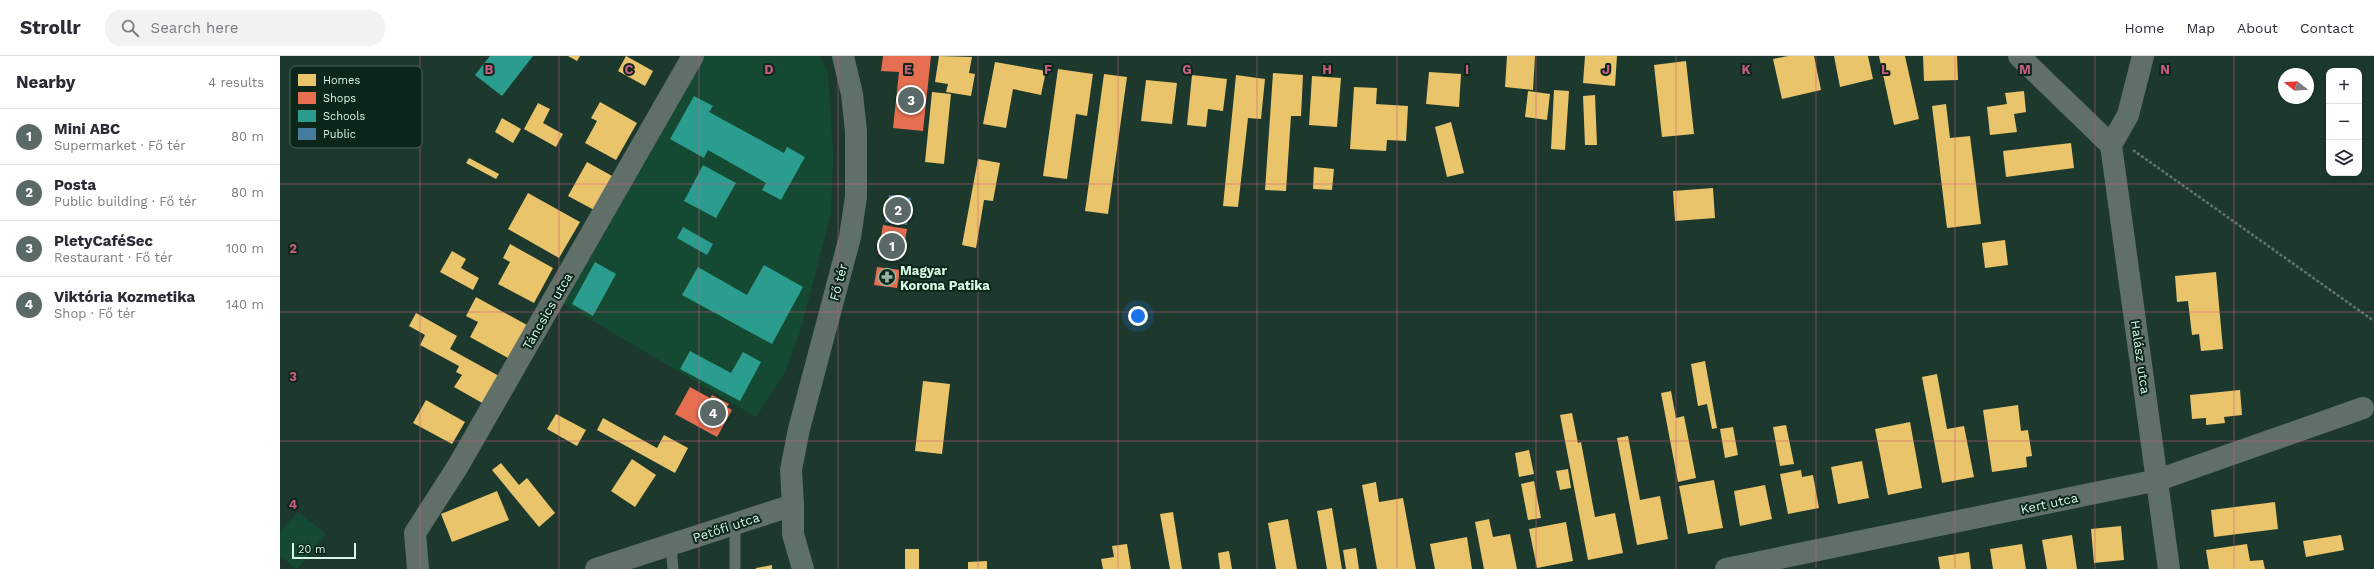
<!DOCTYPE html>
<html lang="en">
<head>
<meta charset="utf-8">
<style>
  :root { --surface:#fff; --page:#f2f2f3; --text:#2b2b33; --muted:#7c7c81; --line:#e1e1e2; --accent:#5b6966 }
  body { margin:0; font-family:"Work Sans",sans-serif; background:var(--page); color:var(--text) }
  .controls { position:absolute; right:12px; top:12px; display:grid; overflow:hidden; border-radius:8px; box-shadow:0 2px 10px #0003 }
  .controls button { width:36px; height:36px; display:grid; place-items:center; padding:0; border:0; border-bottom:1px solid var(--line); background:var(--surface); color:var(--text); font:20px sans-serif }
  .compass { position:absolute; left:1998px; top:12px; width:36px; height:36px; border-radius:50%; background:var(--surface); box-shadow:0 2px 10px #0003; rotate:287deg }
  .scale { position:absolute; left:12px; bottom:10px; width:64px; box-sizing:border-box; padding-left:4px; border:2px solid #d7f7e5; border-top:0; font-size:11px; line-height:14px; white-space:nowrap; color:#d7f7e5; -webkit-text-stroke:3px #0c271a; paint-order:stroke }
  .you { position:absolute; left:858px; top:260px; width:14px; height:14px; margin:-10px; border:3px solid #fff; border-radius:50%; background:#1a73e8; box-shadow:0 0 0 6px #1a73e833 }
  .badge { display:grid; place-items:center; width:26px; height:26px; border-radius:50%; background:var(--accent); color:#fff; font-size:13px; font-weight:700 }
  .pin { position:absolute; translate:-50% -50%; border:2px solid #fff; box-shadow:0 1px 4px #0006 }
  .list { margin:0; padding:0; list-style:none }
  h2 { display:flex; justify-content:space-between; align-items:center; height:52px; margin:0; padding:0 16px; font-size:17px }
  h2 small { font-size:13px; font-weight:400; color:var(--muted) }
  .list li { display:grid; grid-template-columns:26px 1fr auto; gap:12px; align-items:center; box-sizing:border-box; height:56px; padding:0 16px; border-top:1px solid var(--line) }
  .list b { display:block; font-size:15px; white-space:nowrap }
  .list p { margin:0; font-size:13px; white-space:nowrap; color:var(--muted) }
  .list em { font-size:13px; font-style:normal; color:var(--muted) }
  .icon { flex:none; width:22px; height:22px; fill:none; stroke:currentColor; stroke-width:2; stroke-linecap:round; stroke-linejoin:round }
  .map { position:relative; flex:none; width:2094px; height:513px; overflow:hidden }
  header { display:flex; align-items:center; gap:24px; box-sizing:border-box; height:56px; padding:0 20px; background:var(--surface); border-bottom:1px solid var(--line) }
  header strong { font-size:19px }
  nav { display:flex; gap:22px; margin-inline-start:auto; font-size:14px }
  .search { width:280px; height:36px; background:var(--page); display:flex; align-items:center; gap:10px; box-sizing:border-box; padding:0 14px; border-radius:16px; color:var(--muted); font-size:15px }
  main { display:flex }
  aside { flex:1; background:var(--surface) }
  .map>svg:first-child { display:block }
</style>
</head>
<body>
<header>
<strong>Strollr</strong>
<div class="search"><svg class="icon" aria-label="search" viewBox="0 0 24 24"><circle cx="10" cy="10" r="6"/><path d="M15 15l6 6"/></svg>Search here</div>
<nav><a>Home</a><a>Map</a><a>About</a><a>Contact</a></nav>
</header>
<main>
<aside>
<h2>Nearby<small>4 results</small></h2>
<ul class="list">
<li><span class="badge">1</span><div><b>Mini ABC</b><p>Supermarket · Fő tér</p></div><em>80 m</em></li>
<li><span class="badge">2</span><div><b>Posta</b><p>Public building · Fő tér</p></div><em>80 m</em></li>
<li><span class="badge">3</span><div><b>PletyCaféSec</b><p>Restaurant · Fő tér</p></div><em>100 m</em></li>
<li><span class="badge">4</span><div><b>Viktória Kozmetika</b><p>Shop · Fő tér</p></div><em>140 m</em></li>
</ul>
</aside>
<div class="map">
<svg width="2094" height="513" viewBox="0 0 2094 513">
  <rect width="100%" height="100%" fill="#1d392d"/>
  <path fill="#144a32" d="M425,0H540L548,17L553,99L551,157L520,276L504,318L476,361L284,248Z
    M18,456L46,478L17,513L0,500V476Z"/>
  <path fill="#e9c46a" d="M288,0H300L297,5Z
    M346,0L373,15L365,30L338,15Z
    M659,0L692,1L689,17L695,18L691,40L666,36L668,28L655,26Z
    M1227,0H1255L1253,34L1225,31Z
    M1305,0H1337L1335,30L1303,27Z
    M1508,0H1534L1541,34L1502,43L1493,3Z
    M1554,0H1588L1593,23L1560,31Z
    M1599,0H1625L1639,63L1614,69Z
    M1643,0H1677L1678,24L1644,25Z
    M1406,5L1414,78L1382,81L1374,9Z
    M715,6L766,15L761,39L733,33L726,72L703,68Z
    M778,13L813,18L807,60L796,58L787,123L763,120Z
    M1149,16L1181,18L1179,51L1146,48Z
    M993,17L1023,19L1021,60H1011L1006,135L985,134Z
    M824,18L847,21L828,158L805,155Z
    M912,19L947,23L943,55L928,53L926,71L907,69Z
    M956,19L985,23L981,63L968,62L958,151L943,150Z
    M1032,20L1061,22L1057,71L1029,69Z
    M866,24L897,27L892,68L861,65Z
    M1074,31L1097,32L1096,48L1128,50L1126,85L1107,84L1106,95L1070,93Z
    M1274,34L1289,35L1285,94L1271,93Z
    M1248,35L1270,38L1267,64L1245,61Z
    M1744,35L1746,56L1734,58L1737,76L1710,79L1707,51L1727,48L1725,37Z
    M652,36L671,38L664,108L645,106Z
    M1315,39L1317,89H1305L1303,40Z
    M320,46L357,67L336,104L305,87L317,65L311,62Z
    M258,47L270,53L263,67L283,78L276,91L244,73Z
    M1666,48L1670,82L1690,80L1701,168L1667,172L1652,50Z
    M222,62L241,73L233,87L215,76Z
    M1171,66L1184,117L1167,121L1155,71Z
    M1791,87L1794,112L1726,121L1723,95Z
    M189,102L219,118L216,123L186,107Z
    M698,103L720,107L713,145L704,144L696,192L682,189Z
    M307,106L334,121L316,155L288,140Z
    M1034,111L1054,113L1052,134L1033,133Z
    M1433,132L1435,162L1395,165L1393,135Z
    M248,137L300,166L279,202L228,173Z
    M1725,184L1728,209L1705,212L1702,187Z
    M230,188L273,212L254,247L218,228L230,206L223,202Z
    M172,195L186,203L181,212L199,222L193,234L160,216Z
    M1936,216L1943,293L1921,295L1919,278L1912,279L1908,245L1897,246L1895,220Z
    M196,241L247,269L228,302L190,281L198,266L186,260Z
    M136,257L177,280L170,293L219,320L204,348L174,331L182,319L176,316L179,310L140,289L145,279L129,270Z
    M1425,305L1437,372L1432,373L1427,348L1418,350L1411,308Z
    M1657,318L1667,373L1684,370L1694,421L1662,427L1642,321Z
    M643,325L670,328L662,398L635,395Z
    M1960,334L1962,359L1944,361L1945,367L1926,369V362L1912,363L1910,339Z
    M1391,335L1396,362L1404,360L1416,422L1398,426L1381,337Z
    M146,344L185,366L172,388L133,367Z
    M1738,349L1741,375L1748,374L1752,400L1746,401L1747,411L1712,416L1703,354Z
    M1292,357L1298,387L1301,386L1315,461L1335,457L1343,497L1308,504L1280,359Z
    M276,358L306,374L297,390L267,373Z
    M323,362L377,392L384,379L408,392L395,417L317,374Z
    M1630,366L1642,432L1608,439L1595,373Z
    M1506,369L1514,408L1500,410L1493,371Z
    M1453,371L1458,399L1445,402L1440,373Z
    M1348,380L1360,444L1380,440L1388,483L1357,489L1337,382Z
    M1249,394L1254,418L1239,421L1235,397Z
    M352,403L376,419L355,451L331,435Z
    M1582,405L1589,442L1558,448L1551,411Z
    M221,407L239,429L247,422L275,457L259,471L212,414Z
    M1288,413L1291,432L1280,434L1276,415Z
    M1521,414L1522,421L1533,419L1539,452L1508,458L1500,418Z
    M1434,424L1443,472L1408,478L1399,430Z
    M1254,425L1261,462L1248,464L1241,428Z
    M1096,426L1099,446L1123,442L1136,513H1097L1082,429Z
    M1485,429L1492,463L1460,470L1454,435Z
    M217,435L229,464L172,486L161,458Z
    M1995,446L1998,473L1934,481L1931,454Z
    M1052,452L1062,513H1047L1037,455Z
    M893,456L902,513H890L880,458Z
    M1008,463L1017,513H996L988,467Z
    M1209,463L1213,481L1230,478L1237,513H1204L1195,466Z
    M1286,466L1293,505L1257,512L1249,473Z
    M1841,470L1844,504L1814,507L1811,473Z
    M1792,479L1797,513H1767L1762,484Z
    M2061,479L2064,494L2026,501L2023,485Z
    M1187,481L1192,513H1155L1150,488Z
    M847,488L851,513H823L821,503L834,501L832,490Z
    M1742,488L1746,513H1713L1710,493Z
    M1967,488L1970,505L1983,504L1985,513H1929L1926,494Z
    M1076,492L1079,513H1066L1063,494Z
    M625,493H639V513H625Z
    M949,495L952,513H940L938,497Z
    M1689,496L1691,513H1660L1658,501Z
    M707,505V513H688V506Z
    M492,509V513H476V512Z"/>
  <path fill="#e76f51" d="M603,0H651L643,75L613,72L619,16L601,15Z
    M603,169L627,173L622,202L598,198Z
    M597,211L620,214L617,232L594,229Z
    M410,331L430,342L432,339L449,348L447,351L452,354L437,381L395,358Z"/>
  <path fill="#2a9d8f" d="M210,0H253L222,40L195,19Z
    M414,40L433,50L429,56L504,97L507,91L525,101L501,144L482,134L486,127L428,94L424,102L390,83Z
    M423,109L456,127L436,162L404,145Z
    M403,171L433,188L427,199L397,182Z
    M315,206L336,218L313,260L292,248Z
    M484,209L523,231L492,288L402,239L418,211L467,239Z
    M410,295L451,317L463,296L481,306L460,345L400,313Z"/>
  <path fill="#457b9d" d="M609,139L631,142L627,169L605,166Z"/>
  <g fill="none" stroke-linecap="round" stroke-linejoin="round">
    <path stroke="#67746e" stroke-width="2.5" stroke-dasharray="3 2" stroke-linecap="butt" d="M1853,94L2094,265"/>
    <path stroke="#606f68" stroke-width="11" d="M455,467V513
      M391,489L393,513"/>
    <path stroke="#606f68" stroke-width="22" d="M1739,0L1831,89
      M1831,89L1889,513
      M1831,89L1848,59L1863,0
      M138,513L135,477L178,410L413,0
      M316,513L513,449
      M1446,513L1878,424L2083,352"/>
    <path stroke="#5e7068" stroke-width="22" d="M523,513L513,478V449L511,414L519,373L570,181L576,141V75L572,38L563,0"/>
  </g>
  <path fill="none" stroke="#c85b84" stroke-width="1" stroke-opacity="0.55" d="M140,0V513M279,0V513M419,0V513M558,0V513M698,0V513M838,0V513M977,0V513M1117,0V513M1256,0V513M1396,0V513M1536,0V513M1675,0V513M1815,0V513M1954,0V513M0,128H2094M0,256H2094M0,385H2094"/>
  <defs>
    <symbol id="pharmacy-ring" viewBox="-11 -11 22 22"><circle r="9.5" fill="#0c271a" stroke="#96b4a5" stroke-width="1.5"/><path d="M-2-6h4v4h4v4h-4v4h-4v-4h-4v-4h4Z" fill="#96b4a5"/></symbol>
  </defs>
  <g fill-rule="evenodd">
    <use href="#pharmacy-ring" x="597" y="211" width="20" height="20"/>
  </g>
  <g text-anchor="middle" stroke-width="4" stroke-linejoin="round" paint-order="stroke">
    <g font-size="13" font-weight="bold" fill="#d7f7e5" stroke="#0c271a" text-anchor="start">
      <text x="620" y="219">Magyar<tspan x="620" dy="15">Korona Patika</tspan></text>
    </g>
    <g font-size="13" fill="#d7f7e5" stroke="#0c271a">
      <text transform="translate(558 226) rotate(-75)" y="5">Fő tér</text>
      <text transform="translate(267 255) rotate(-60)" y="5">Táncsics utca</text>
      <text transform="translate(1861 301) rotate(82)" y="5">Halász utca</text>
      <text transform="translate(1769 447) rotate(-12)" y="5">Kert utca</text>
      <text transform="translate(446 471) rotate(-18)" y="5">Petőfi utca</text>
    </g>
  </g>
  <rect x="10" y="10" width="132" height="82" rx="6" fill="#0c271a" stroke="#496557" stroke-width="1"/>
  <rect x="18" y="18" width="18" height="12" fill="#e9c46a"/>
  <rect x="18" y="36" width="18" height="12" fill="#e76f51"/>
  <rect x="18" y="54" width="18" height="12" fill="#2a9d8f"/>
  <rect x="18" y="72" width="18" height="12" fill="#457b9d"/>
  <g font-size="11" fill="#d7f7e5">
    <text x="43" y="28">Homes</text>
    <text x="43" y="46">Shops</text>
    <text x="43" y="64">Schools</text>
    <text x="43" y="82">Public</text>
  </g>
  <g font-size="13" text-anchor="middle" font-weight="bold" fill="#c85b84" stroke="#0c271a" stroke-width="4" stroke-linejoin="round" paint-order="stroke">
    <text x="209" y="18">B</text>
    <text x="349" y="18">C</text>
    <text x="489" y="18">D</text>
    <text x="628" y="18">E</text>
    <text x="768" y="18">F</text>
    <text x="907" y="18">G</text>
    <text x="1047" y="18">H</text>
    <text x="1187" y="18">I</text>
    <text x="1326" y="18">J</text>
    <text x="1466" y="18">K</text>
    <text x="1605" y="18">L</text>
    <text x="1745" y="18">M</text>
    <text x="1885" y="18">N</text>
    <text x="13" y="197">2</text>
    <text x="13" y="325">3</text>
    <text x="13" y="453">4</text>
  </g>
</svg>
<div class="controls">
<button>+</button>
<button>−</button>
<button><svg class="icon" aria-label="layers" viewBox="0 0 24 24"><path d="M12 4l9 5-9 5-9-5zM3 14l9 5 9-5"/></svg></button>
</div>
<svg class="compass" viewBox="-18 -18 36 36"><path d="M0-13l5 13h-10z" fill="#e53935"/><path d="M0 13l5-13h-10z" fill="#7c7c81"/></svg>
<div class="scale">20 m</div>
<div class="you"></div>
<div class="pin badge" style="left:612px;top:190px">1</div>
<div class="pin badge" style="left:618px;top:154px">2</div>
<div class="pin badge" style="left:631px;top:44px">3</div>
<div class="pin badge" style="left:433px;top:357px">4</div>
</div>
</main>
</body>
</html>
